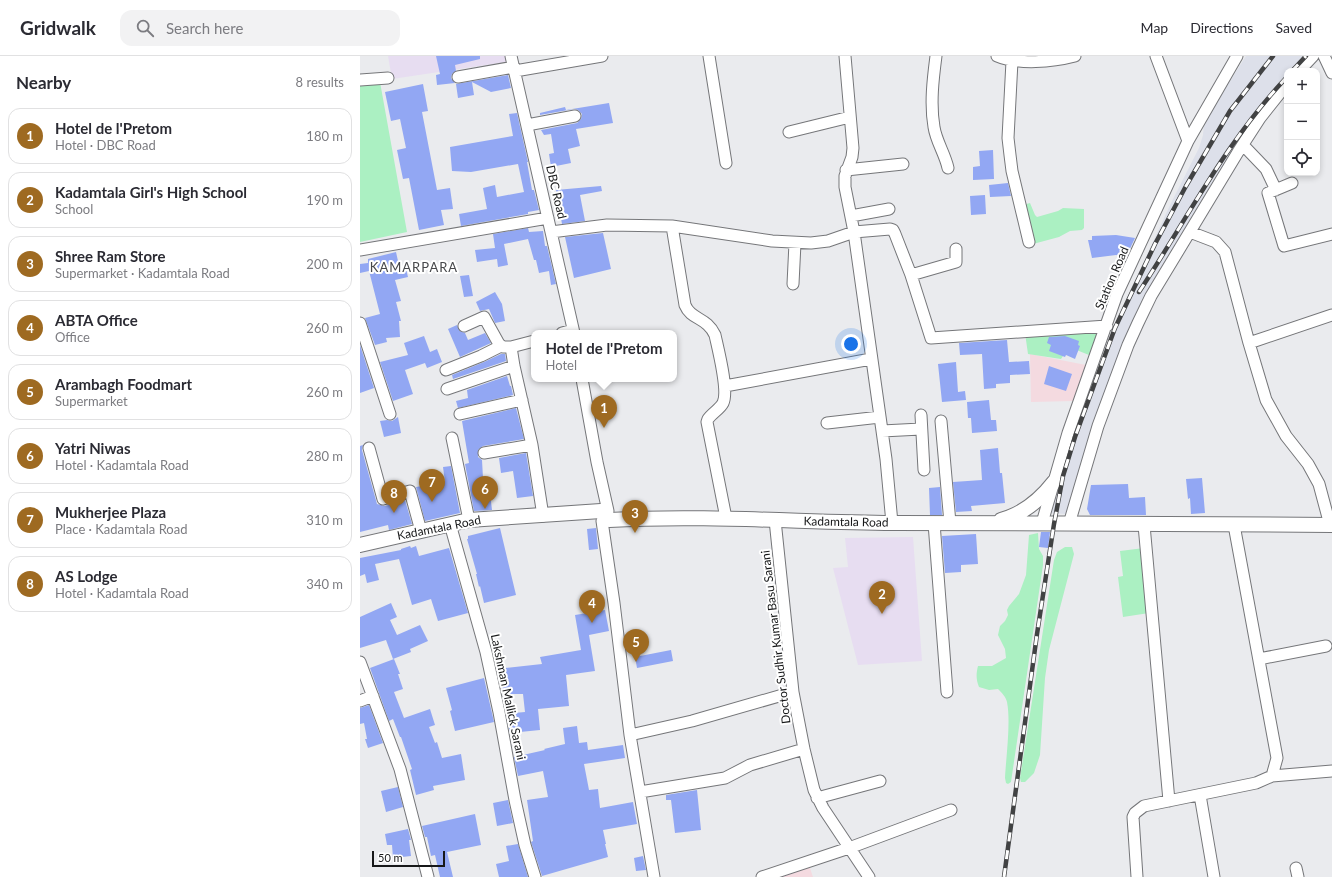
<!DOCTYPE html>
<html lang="en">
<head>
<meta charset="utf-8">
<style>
  :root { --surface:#fff; --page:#f2f2f3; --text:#2b2b33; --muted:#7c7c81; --line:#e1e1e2; --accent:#9e6a21 }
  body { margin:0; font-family:Lato,sans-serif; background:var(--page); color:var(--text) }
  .controls { position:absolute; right:12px; top:12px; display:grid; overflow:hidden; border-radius:8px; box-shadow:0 2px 6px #0003 }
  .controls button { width:36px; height:36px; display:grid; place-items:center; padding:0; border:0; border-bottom:1px solid var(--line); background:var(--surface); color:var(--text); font:20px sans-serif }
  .scale { position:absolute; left:12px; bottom:10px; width:73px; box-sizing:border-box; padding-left:4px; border:2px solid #171819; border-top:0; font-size:11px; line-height:14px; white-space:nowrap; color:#171819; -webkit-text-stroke:3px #fff; paint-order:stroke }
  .you { position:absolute; left:491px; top:288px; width:14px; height:14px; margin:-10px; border:3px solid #fff; border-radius:50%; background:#1a73e8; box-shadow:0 0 0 6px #1a73e833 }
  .badge { display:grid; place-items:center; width:26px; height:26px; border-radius:50%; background:var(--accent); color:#fff; font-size:13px; font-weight:700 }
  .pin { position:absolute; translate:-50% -33px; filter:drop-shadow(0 1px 2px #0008) }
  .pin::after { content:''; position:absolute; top:21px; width:14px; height:12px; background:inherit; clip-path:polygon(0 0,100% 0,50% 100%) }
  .popup { position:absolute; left:171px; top:274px; width:146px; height:52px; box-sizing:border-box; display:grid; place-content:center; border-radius:8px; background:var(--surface); filter:drop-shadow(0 1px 3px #0005); font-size:13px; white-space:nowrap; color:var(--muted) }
  .popup b { font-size:15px; color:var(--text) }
  .popup::after { content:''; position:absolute; left:50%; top:100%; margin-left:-8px; border:8px solid transparent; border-top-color:var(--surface) }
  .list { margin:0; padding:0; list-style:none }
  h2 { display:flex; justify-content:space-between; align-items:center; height:52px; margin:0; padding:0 16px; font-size:17px }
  h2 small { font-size:13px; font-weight:400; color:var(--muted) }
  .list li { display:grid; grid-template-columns:26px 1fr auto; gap:12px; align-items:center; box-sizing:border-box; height:56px; margin:0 8px 8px; padding:0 8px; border:1px solid var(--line); border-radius:12px }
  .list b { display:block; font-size:15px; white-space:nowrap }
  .list p { margin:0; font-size:13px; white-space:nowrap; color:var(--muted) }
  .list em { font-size:13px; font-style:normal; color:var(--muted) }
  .icon { flex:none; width:22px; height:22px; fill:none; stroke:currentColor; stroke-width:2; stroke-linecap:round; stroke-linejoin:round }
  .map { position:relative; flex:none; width:972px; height:821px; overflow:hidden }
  header { display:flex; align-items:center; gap:24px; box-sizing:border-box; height:56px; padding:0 20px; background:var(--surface); border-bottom:1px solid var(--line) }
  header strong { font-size:19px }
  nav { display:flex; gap:22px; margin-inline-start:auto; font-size:14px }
  .search { width:280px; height:36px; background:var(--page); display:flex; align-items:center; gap:10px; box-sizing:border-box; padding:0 14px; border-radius:12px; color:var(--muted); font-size:15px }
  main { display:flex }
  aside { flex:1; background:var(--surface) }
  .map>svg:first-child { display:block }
</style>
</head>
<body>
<header>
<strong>Gridwalk</strong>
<div class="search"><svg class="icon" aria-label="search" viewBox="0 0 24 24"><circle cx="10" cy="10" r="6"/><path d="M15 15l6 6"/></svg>Search here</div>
<nav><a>Map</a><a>Directions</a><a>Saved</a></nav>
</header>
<main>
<aside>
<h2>Nearby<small>8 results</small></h2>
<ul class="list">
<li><span class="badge">1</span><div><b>Hotel de l'Pretom</b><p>Hotel · DBC Road</p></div><em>180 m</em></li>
<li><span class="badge">2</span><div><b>Kadamtala Girl's High School</b><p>School</p></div><em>190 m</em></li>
<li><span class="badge">3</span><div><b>Shree Ram Store</b><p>Supermarket · Kadamtala Road</p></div><em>200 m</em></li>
<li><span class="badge">4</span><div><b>ABTA Office</b><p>Office</p></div><em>260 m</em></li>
<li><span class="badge">5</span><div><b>Arambagh Foodmart</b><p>Supermarket</p></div><em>260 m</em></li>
<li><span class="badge">6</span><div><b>Yatri Niwas</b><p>Hotel · Kadamtala Road</p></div><em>280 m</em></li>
<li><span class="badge">7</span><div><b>Mukherjee Plaza</b><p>Place · Kadamtala Road</p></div><em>310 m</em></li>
<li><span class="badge">8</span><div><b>AS Lodge</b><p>Hotel · Kadamtala Road</p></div><em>340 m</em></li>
</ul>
</aside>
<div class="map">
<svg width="972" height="821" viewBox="0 0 972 821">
  <rect width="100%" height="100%" fill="#eaebee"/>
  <path fill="#f4dae0" d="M670,298L726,309L714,345L671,346Z
    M449,809L453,821H413Z"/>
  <path fill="#dde0ea" d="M886,0H951L936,15H927V25L802,217L707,458L690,457L730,332L761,255L811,147L839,92L843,79L844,66Z"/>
  <path fill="#e7ddf1" d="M28,0H145L146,6L32,23Z
    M553,481L562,605L498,609L473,512L488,511L485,482Z"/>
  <path fill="#abf0c2" d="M20,26L47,176L0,186V28Z
    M670,147L675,159L677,161L698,155L703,152L724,153V172L722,174L710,175L699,181L673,188L663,149Z
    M741,272L729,299L709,291L701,303L668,298L665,277Z
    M678,477L679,493L683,500V509L651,726L648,728L646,727L645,722C646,701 651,666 647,646C646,641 642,637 638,633L629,634L619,631C616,624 616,618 618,610H632L646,602L645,593L638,579L640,570L645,565L648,559L647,554L649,550L659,538L666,519L669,479Z
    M705,491H712L714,498L689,594L685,622L680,699L674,717L665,726H661L660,722L694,504L697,496Z
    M784,492L789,557L763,561L758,521L763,520L760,495Z"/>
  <path fill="#92a7f3" d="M76,0H120V3L95,9L96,15L92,18L91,22L95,27L77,29L76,19L80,18Z
    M148,19L151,32L131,36L112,26L114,39L98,42L96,28Z
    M63,28L68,55L62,56L77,134L90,132L93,153L81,154L84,169L59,174L49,122L43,123L37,94L46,92L40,63L31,65L25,36Z
    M249,47L253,67L216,73L220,90L208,93L211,107L191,111L189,98L194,97L191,78L184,79L181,74L217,67L221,63L222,58L218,54L214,53L180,59V57L205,51L206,54Z
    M157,57L168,106H167L172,134H174L179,154L168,156V158L101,170L99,158L127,153L123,132L135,129L137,141L164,136L158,108L111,116L92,115L90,91L153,80L149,58Z
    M633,94L634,123L613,124V111L620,110L619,95Z
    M648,127L651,140L630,141L629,129Z
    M241,130L242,135L220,139L225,165L202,168L196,134Z
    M625,139L626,158L611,159L610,140Z
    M168,172L169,176L183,175L185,190H187L196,228L191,229L189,215L179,217L176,204H174L168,183L144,188L148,209L138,211L137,203L117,206L115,194L135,192L133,178Z
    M243,177L251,213L214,222L205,181Z
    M756,179L775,182L766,201L756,199L732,202L728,184H732V180Z
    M36,196L40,214L46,213L48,221L35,224L41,245L36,246L41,265H39L40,281L26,282L27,286L15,289L5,262L20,258L9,215L0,217V208L8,207V203Z
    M109,219L113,240L104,241L100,220Z
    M135,236L142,248L145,265L135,267L129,253L120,255L116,246Z
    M97,269L100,275L105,277L108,284L125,277L131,287L100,301L88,273Z
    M64,280L70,296L77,293L82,306L67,312L65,307L45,314L53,338L33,345L20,306L48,299L44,287Z
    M705,280L719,285L718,289L720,290L715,303L706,299L705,301L689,295L691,289L687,287L689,281Z
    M647,284L649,306L669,305L670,318L650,319V327L636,328V332L624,333L622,298L600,299L599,287Z
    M0,289L14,332L0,337Z
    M141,298H145L146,305L93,323L92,319L124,306Z
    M596,306L598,336L605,335L606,344L582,346L578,308Z
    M689,310L712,318L706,335L684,328Z
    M147,320L150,330H151L153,339L98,352L96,345L108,342L107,334Z
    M629,344L631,364H636L637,375L612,377L611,362H608L607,346Z
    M156,352L164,383L123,390L118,394V401L122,404L123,422L128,421L132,454L114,455L105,408L109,407L102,365Z
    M38,361L41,377L24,381L20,365L27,364L32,365Z
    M3,389L2,394L17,448L25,450L45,444L52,468L29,474L28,469L0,476V390Z
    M638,392L640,417H642L645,447L611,450L612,455L596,456L593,426L622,424L620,394Z
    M166,397L173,440L157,442L153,415L141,417L139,402Z
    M91,410L100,457L65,465L56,431L85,426L83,411Z
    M842,422L845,457L831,458L830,442L828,443L826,423Z
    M768,428L769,442L785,441L786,459H730L727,453L731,429Z
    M580,431L582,459H570L569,432Z
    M140,472L156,539L124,547L120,530L119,531L116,518H117L107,483H108V480Z
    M236,472L238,493L229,494L227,473Z
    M681,476H690L688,492L679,491Z
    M616,478L618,508L601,509V516L585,517L582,480Z
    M50,490L51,492L56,490L59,500L89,492L108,557L78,565L71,543L52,549L39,503L15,508L19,524L7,527L5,518L0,520V502L41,494V493Z
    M31,547L37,561L30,564L37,579L60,569L68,585L50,593L51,596L33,603L26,584L0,592V561Z
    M245,554L249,575L229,579L235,615L206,619L209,650L178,653L180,674L150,677L148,666L155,665L154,657L165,656L163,638H143L142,624H146L145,612L182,608L180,601L221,594L215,559Z
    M311,594L313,605L277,612L275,601Z
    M34,603L40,618H38L43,633L34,636L44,662L70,653L75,669L69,671L75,687L77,686L82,702L101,698L105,724L73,730L74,734L56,739L50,714L52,713L41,681H40L33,663L29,665L10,612Z
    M124,622L134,666L95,675L90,655L92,654L86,632Z
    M9,649L23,687L8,692L5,683H7L4,667L0,668V652Z
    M217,670L219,687L227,686L228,694L263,689L265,702L224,708L229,734L238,733L240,752L273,746L277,768L243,774L246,788H245L248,801L182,820L171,786L173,785L167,744L188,741L183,715L158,720L154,701L185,694L184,693L205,688L203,672Z
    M38,731L43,751L26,756L21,735Z
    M337,734L341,774L315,777L311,744H306V739Z
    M148,744L153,767L137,770L133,747Z
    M115,758L121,789L87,796L93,821H80L75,799L71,800L67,781H65L62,770Z
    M48,773L51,784H49L51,800L33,802L32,789H27L25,778Z
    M158,788L168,821H139L136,808L149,805L146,790Z
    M283,800L286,814L276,815L274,802Z"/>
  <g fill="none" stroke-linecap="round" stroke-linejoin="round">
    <defs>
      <path id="minor" d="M151,0L214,277
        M349,0L366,107
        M485,0L493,92L492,101L485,120V131L494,176L526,403L532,467
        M576,0C573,23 570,48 574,71C576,85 585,98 588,112
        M637,0C659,9 692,6 715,0
        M796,0L828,85
        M964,0L972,17
        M652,5L648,82L650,99L652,115L669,186
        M155,15L242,0
        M939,15L953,0
        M98,21L154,11
        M0,24L28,22
        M167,69L215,60
        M429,76L490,61
        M883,89L906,113L916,134
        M486,114L543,108
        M932,127L908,137L924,190L972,178
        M491,160L529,153
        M312,170L325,249C331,264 347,261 355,279C358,293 369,335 363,347C360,353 352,357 348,363L347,366L366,462
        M191,176L247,169L312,170L412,185L451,187L468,185L494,176L530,173L533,174L535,178L551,219L571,282L747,270
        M830,176L856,186L865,196L889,287L906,344L926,380L948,408L959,428L970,469
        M0,194L188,162
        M551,219L596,206V193
        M433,228L435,187
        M0,267L30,358
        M104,270L124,261L139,288L143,291H151
        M202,277L213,274
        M174,285L151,291L154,310L172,389L183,460
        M889,287L972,259
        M86,314L121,300L141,290
        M222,323L237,406L248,455
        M365,330L511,303
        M87,333L154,310
        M100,358L162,344
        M561,359L564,414
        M581,365L590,467
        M467,367L520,361
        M522,375L561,373
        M92,382L109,464
        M9,392L23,443L50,435L61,475
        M124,397L172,389
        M415,464L433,636L444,693L454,734L463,752L509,821
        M242,465L254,547L270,679L294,821
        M574,467L587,636
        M682,467L708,377L757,238L828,85L877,0
        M90,468L126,596L139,656L155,744L165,789L175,821
        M709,468L738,370L768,289L778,267L791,240L878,96L900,62L927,28
        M784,469L809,745
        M899,603L966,590
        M0,606L40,713L68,821
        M0,645L13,640
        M270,679L332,665L433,636
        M912,720L972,715
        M280,736L365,722L390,709L444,693
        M840,739L854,821
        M457,742L520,725
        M936,812L938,821
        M402,821L489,792L591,754
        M777,821L773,761L775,757L784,750L896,727L912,720L917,702L874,469"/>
      <path id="major" d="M249,464C344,459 438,466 533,467C679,468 826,467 972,469
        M641,464C663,458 680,444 694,426
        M0,489L109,464L241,455"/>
    </defs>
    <use href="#minor" stroke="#757679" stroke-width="13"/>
    <use href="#major" stroke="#757679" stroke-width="16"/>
    <use href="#minor" stroke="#fff" stroke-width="11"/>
    <use href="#major" stroke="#fff" stroke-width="14"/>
    <defs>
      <path id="rail" d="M932,15L946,0
        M779,236C827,163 867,84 927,21
        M644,821L677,578L694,468L703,420L715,381L755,272L795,188L826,130L870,55L913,0"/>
    </defs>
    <use href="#rail" stroke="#414243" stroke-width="4.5"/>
    <use href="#rail" stroke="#fff" stroke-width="3" stroke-dasharray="9" stroke-linecap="butt"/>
  </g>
  <g text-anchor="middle" stroke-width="4" stroke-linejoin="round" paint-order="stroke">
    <g font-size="12" fill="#171819" stroke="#fff">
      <text transform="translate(196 136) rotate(77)" y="4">DBC Road</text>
      <text transform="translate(752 222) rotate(-67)" y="4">Station Road</text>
      <text transform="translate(486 466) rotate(1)" y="4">Kadamtala Road</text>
      <text transform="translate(79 472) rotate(-11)" y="4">Kadamtala Road</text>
      <text transform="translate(416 581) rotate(-97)" y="4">Doctor Sudhir Kumar Basu Sarani</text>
      <text transform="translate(148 641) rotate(78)" y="4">Lakshman Mallick Sarani</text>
    </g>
    <g font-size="13" letter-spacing="1" fill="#47484b" stroke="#fff">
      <text x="54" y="216">KAMARPARA</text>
    </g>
  </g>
</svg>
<div class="controls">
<button>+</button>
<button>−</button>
<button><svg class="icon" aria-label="locate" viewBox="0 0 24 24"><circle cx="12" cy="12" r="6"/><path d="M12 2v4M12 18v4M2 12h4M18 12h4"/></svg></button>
</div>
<div class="scale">50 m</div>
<div class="you"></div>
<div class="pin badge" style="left:244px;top:372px">1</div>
<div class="popup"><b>Hotel de l'Pretom</b>Hotel</div>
<div class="pin badge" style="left:522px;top:558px">2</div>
<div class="pin badge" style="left:275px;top:477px">3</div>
<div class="pin badge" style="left:232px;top:567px">4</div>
<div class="pin badge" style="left:276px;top:606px">5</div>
<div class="pin badge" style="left:125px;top:453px">6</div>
<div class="pin badge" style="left:72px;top:446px">7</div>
<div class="pin badge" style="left:34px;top:457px">8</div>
</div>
</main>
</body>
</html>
